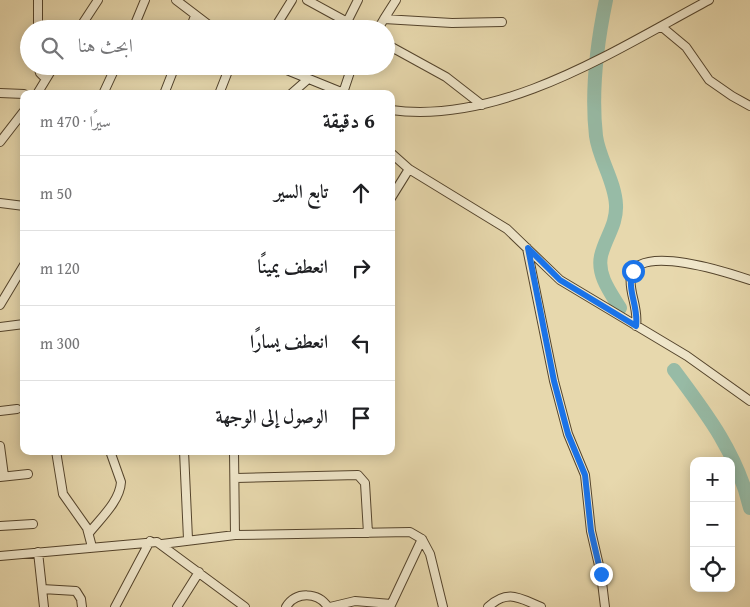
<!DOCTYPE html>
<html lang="ar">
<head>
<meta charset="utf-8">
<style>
  :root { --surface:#fff; --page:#f2f2f2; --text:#202124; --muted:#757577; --line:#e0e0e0 }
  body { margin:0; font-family:"Gentium Book Plus",Amiri,serif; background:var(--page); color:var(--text); direction:rtl }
  .controls { position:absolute; right:15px; bottom:15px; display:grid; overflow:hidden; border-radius:10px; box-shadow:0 2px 12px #0003 }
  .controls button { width:45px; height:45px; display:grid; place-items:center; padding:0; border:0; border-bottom:1px solid var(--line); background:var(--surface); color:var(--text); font:25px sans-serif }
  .stop { position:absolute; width:15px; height:15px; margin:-11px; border:4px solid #1a73e8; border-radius:50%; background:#fff }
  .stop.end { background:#1a73e8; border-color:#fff; box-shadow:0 1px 5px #0008 }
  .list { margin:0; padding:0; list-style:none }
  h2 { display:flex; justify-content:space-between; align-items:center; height:65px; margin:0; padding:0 20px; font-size:21px }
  h2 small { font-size:16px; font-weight:400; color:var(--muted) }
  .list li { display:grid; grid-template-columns:32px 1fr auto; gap:15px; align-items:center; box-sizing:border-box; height:75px; padding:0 20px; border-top:1px solid var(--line) }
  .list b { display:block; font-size:19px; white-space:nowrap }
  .list em { font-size:16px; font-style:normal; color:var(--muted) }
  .icon { flex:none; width:28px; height:28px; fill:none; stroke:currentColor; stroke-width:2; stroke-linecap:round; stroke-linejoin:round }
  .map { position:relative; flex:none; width:750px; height:607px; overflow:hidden; direction:ltr }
  .search { position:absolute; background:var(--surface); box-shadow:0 2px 12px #0003; left:20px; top:20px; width:375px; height:55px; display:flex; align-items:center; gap:12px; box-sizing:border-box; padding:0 18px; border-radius:28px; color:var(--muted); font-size:19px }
  .panel { position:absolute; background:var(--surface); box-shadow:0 2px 12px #0003; left:20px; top:90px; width:375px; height:365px; border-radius:10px; direction:rtl }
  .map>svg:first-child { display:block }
</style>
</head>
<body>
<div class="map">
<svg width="750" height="607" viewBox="0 0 750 607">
  <rect width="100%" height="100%" fill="#e7d8ad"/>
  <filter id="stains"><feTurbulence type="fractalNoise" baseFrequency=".004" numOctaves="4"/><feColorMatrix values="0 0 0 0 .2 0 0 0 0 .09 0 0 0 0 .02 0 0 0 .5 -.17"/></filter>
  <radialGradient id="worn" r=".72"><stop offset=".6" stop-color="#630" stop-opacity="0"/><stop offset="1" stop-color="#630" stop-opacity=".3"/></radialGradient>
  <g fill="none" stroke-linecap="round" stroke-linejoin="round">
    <path stroke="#97bba6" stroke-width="14" d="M606,0C597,43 591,92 596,136C599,159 615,181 616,205C617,225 605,238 601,256C597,275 610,292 620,308
      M674,370C707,414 738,455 750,508"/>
    <defs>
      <path id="minor" d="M38,0V29
        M176,0L214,29
        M307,0L360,29
        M384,19L396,0
        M347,22L358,0
        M662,27L686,47L709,80L732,96L750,106
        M79,29L98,0
        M133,29L145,0
        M190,29L195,16
        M274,29L292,0
        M378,29L384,19L452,23L502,22
        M386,44L446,77L482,105
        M38,66L40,73L46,79
        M277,66L346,94
        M0,93L24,94
        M343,93L352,66
        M37,94L54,66
        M103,94L116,66
        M164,94L175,66
        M219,94L230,66
        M291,94L307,80
        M391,110C502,125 615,50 709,0
        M0,142L24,111
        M391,153L409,169L507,229L560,280L687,356L750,401
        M391,198L409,169
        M0,203L24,206
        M527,248L554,381L568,434L585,475L591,531L601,574L605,607
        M0,305L24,265
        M636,326C639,307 628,292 631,276C639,243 729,273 750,280
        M0,327L24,324
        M0,411L17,409
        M0,446L4,476
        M56,451L63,494L87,528L92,547
        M184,451L188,539
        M234,451L235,535
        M0,477L28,474
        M236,478L358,475L365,483L368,533
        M0,526L33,524
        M89,533C100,519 120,501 121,482L110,451
        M422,539L430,554L443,607
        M162,544L235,535L410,532L422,539L390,607
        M38,552L44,607
        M0,556L157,542L245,607
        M42,589L76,591L81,599L82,607
        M115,607L150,541
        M177,607L199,572
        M286,607C296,591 318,592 328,607
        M330,607L355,601L391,604
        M488,607C508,589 519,598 541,607"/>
    </defs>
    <use href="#minor" stroke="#54442c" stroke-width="10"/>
    <use href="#minor" stroke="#efe6ca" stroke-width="8"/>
  </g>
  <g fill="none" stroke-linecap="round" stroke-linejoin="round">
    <path stroke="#1a73e8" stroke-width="6" d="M601,574L591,531L585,475L568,434L554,381L528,248L560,280L636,326C639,307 626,289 633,271"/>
  </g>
  <rect width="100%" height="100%" filter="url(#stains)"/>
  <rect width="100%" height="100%" fill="url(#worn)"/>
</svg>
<div class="controls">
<button>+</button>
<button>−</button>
<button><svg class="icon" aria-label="locate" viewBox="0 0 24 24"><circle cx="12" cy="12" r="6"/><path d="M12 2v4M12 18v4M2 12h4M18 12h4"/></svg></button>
</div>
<div class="stop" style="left:633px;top:271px"></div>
<div class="stop end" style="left:601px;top:574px"></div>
<div class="search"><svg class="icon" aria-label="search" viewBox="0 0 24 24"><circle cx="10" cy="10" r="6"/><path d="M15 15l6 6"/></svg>ابحث هنا</div>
<section class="panel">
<h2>6 دقيقة<small>سيرًا · 470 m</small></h2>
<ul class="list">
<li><svg class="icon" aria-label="ahead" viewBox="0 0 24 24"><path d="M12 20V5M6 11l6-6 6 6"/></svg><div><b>تابع السير</b></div><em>50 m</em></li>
<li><svg class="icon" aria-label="right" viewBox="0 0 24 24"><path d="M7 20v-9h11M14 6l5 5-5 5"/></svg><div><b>انعطف يمينًا</b></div><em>120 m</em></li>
<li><svg class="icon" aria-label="left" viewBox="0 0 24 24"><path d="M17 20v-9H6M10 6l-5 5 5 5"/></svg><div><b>انعطف يسارًا</b></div><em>300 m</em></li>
<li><svg class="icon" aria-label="arrive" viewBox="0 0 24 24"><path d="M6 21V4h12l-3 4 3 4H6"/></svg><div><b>الوصول إلى الوجهة</b></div></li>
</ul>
</section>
</div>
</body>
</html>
